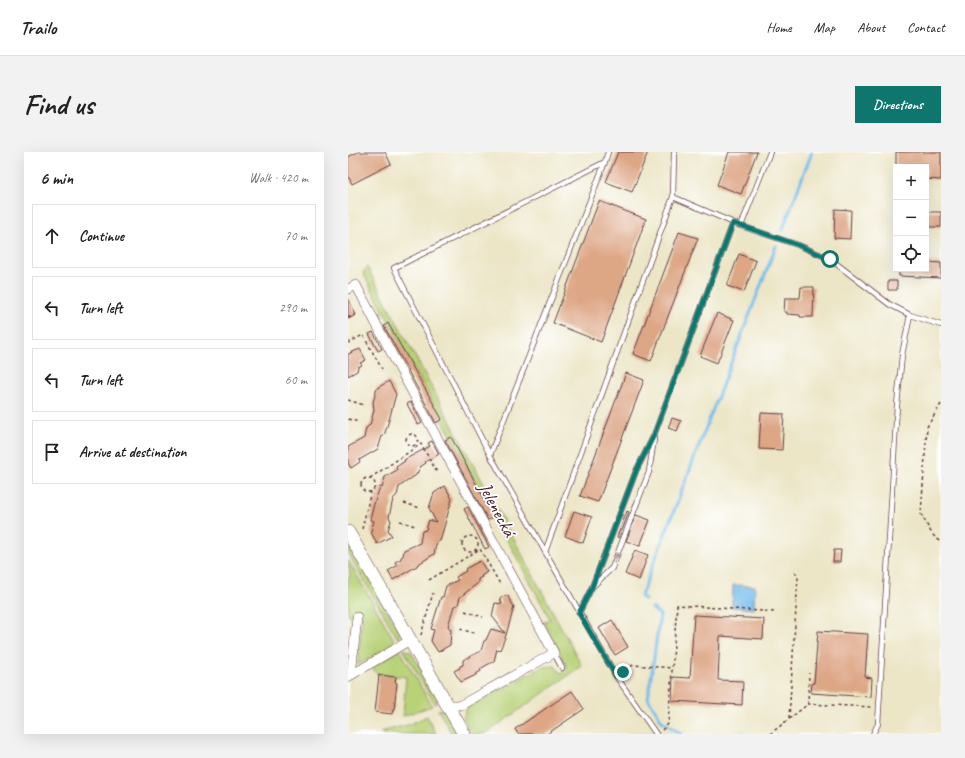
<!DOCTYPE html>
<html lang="en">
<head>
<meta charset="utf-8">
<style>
  :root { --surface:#fff; --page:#f2f2f2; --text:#222; --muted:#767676; --line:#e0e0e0; --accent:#0f766e }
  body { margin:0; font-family:Caveat,sans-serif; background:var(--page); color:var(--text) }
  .controls { position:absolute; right:12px; top:12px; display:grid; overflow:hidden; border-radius:0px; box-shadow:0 4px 16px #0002 }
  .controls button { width:36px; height:36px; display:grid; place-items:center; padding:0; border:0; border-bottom:1px solid var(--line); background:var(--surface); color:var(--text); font:20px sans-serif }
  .stop { position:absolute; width:12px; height:12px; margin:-9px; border:3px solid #0f766e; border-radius:50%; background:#fff }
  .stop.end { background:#0f766e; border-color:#fff; box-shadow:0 1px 4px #0008 }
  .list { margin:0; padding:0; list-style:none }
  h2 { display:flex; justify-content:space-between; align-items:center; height:52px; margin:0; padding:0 16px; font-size:17px }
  h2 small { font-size:13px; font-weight:400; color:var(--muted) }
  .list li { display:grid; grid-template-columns:26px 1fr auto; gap:12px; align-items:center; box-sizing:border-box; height:64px; margin:0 8px 8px; padding:0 8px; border:1px solid var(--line); border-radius:0px }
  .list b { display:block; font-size:15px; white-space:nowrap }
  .list em { font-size:13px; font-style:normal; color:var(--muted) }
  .icon { flex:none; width:22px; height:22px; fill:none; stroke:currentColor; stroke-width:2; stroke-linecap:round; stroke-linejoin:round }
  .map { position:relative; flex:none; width:593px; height:582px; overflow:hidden; border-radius:0px }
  header { display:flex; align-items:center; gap:24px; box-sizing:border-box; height:56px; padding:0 20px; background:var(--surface); border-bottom:1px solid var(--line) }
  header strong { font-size:19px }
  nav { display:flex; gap:22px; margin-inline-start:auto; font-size:14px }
  .intro { display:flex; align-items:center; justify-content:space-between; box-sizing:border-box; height:96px; padding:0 24px }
  h1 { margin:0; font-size:28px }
  .button { padding:10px 18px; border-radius:0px; background:var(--accent); color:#fff; font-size:14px; font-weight:700 }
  main { display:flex; gap:24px; padding:0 24px }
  aside { flex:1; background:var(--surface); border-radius:0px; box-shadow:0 4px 16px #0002 }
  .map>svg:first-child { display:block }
</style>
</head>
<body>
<header>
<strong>Trailo</strong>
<nav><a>Home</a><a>Map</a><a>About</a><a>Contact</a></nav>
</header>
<div class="intro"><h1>Find us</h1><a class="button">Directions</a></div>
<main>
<aside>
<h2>6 min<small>Walk · 420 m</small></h2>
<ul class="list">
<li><svg class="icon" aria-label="ahead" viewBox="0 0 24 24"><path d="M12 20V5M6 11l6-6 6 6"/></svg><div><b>Continue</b></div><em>70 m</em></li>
<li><svg class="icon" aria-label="left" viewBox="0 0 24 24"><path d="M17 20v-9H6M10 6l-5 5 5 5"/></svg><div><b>Turn left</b></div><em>290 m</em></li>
<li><svg class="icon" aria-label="left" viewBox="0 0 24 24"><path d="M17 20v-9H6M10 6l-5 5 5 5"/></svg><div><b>Turn left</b></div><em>60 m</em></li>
<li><svg class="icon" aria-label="arrive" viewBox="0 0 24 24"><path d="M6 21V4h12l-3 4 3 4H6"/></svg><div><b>Arrive at destination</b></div></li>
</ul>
</aside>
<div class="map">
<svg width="593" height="582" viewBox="0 0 593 582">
  <rect width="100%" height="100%" fill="#fff"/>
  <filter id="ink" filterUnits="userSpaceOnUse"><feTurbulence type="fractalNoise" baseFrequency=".025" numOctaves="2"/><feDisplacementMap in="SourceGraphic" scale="8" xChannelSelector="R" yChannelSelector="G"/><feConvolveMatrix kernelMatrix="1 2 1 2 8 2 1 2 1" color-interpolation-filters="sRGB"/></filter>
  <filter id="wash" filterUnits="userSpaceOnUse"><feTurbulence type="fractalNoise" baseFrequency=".012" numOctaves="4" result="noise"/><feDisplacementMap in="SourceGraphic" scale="16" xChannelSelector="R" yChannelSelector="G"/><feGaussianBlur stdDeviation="0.9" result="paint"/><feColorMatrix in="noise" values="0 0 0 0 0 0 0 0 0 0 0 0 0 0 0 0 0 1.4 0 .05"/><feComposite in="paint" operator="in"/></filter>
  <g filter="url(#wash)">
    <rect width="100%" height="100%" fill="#ece6c7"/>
    <path fill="#b8d277" stroke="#817851" d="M19,115L234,514L137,582H123C117,572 112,566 120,555L194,515L207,514L213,522L220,516L196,470L202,467L15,121Z
      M0,397L5,398L52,480L50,487L0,401Z
      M0,408L48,491L10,513L14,465L0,463V426L2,425Z
      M55,497L63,500L90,546L87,552Z
      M52,498L84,554L55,564L58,525L29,522L24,515Z
      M95,557L110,582H104L90,558Z
      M79,564L88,582H34L32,580L60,573Z"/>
    <path fill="#71bcea" stroke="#5e6e8a" d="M385,433L407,434L406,457L384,455Z"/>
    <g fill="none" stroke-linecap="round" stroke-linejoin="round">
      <path stroke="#71bcea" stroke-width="3" d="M434,79L464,0
        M297,448L293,444L428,94
        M304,456L312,463L300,546L314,569L333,582"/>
    </g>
    <g id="blocks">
      <path fill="#dda685" d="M10,0H37L43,12L4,32L0,24V5Z
        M270,0H300L284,40L258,30Z
        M381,0H409L393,42L369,33Z
        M548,0H593V28L578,27L579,12H561V15H548Z
        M251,49L298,67L253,190L205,171Z
        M487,57L503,58L502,87L486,86Z
        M578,60H593V75H578Z
        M331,80L350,86L303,209L285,202Z
        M391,102L408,109L396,140L379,134Z
        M578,110L593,111V126L551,124V117H578Z
        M540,129H549V138H540Z
        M453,135H466L465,165H452V163L439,162V160H436L437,146H452Z
        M0,146L8,163L0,167Z
        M369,161L386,168L369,211L352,204Z
        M40,171L94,267L88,271L36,174Z
        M25,180L34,197L30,199L21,182Z
        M12,197L18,208L12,211L14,213L10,215L9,219L0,224V202Z
        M278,221L296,228L250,350L232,344Z
        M41,229L48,242L41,268L36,284H34L30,297L11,308L12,310L3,316L0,311V295L16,286L18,276L22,273L26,258L25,250L29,236Z
        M63,250L74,271L70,273L59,252Z
        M413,261L436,262L434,298L411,297Z
        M324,266L333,269L329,279L320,276Z
        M103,285L146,365L140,368L97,288Z
        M84,289L91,302L77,310L78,311L72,315V316L68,323L51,335L49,343L45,347L41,365L43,369L40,378L44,384L29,392L23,380L26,369L22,368L26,352L32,335L34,336L37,325L49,318L48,315L57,309L56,308L82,294L80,291Z
        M97,334L104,347L92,389H89L86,402L69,413V414L45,428L40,419L49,414L47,410L53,407V405L55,404L56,398L72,391L74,379L78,378L81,368L88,370L81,356L86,341Z
        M120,355L141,395L137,397L116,357Z
        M226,359L244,365L235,391L217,384Z
        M279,359L281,360L271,386L269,385Z
        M288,363L302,368L292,394L278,389Z
        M287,398L300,403L291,428L277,422Z
        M486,398H493L492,410H485Z
        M132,409L139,420L133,424L134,425L130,427V431L112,445L110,453L106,454L100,474L103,478L102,493L90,500L83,489L86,478L83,477L93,445H95L98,434L110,428L108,425L118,419L117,417Z
        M159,443L166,455L158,483L152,498L149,497L146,509L132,517L133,519L128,522V523L113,530L106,519L112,516V514L115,513V508L133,499L136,489L138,488L143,477L157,481L144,464L147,451L154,452L152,446Z
        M346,463L416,467L415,487L372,484L370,528L395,529L394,553L324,549L325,525L342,526Z
        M264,468L280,495L267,503L251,476Z
        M470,479L520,482L517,525L524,526L523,545L463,541L464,531H466Z
        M31,523L48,525L47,530L49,531L46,557H45L44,562L27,560Z
        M224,539L236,557L199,582H170L167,577Z"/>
    </g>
  </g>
  <g filter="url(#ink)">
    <use href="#blocks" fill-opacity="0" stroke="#623d42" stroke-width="1"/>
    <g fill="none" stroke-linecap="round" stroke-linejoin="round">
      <defs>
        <path id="lane" d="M326,0L325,45L393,74
          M422,0L393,74L450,93L482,107L541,152L562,163L593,173
          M257,10L260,0
          M142,303L257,10L46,116L142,303L268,524L308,582
          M197,400L325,45
          M245,434L264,416L301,320L306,287
          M231,461L244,435L288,319L306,283L385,71
          M206,501L214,516
          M525,582L530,572L549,253L554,203L562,163"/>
        <path id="street" d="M0,137L8,133L48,210L206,501L113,553H99
          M3,523L9,465
          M0,525L62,488"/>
        <path id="secondary" d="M0,380L116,582"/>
      </defs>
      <use href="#lane" stroke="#623d42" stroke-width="6"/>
      <use href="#street" stroke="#623d42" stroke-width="10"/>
      <use href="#secondary" stroke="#623d42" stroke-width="14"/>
      <path stroke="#623d42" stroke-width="1.5" stroke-dasharray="3 3" stroke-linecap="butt" d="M0,166L9,161
        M0,191L15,183L34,217
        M0,248L16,253
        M593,252L579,275L573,362L584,382L593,391
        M0,267L11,270
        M58 288a6 6 0 1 1 12 0a6 6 0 1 1-12 0Z
        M22,326L73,292L90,322
        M13 333a7 7 0 1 1 14 0a7 7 0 1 1-14 0Z
        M56,351L72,356
        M52,369L67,374
        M14,377L23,339
        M114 392a8 8 0 1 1 16 0a8 8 0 1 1-16 0Z
        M81,428L132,397L152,432
        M117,459L135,465
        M112,477L129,482
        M73,483L85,441
        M273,521L285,513L324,516
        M460,552L461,521
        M441,566L450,425L446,418
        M314,578L320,572L329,453L427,460
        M422,582L460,552L525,555"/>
      <use href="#lane" stroke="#fff" stroke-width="4.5"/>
      <use href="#street" stroke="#fff" stroke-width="9"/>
      <use href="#secondary" stroke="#fff" stroke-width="13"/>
    </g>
    <defs><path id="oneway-solid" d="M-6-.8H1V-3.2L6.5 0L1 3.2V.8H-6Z"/></defs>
    <use fill="#ae9aa0" href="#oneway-solid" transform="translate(268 406) rotate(-69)"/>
  </g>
  <g fill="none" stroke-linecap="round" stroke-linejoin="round" filter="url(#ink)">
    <path stroke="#0f766e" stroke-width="5" d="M275,520L268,524L231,461L244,435L288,319L306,283L385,71L450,93L482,107"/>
  </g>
  <g text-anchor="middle" stroke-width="3.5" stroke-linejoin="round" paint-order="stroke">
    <g font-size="19" fill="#4a1f2b" stroke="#fff">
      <text transform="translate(150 357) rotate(62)" y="7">Jelenecká</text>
    </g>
  </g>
</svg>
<div class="controls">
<button>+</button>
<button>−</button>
<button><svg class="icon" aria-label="locate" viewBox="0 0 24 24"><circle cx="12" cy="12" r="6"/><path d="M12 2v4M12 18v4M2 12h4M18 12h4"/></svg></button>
</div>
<div class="stop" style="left:482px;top:107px"></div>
<div class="stop end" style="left:275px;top:520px"></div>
</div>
</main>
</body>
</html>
